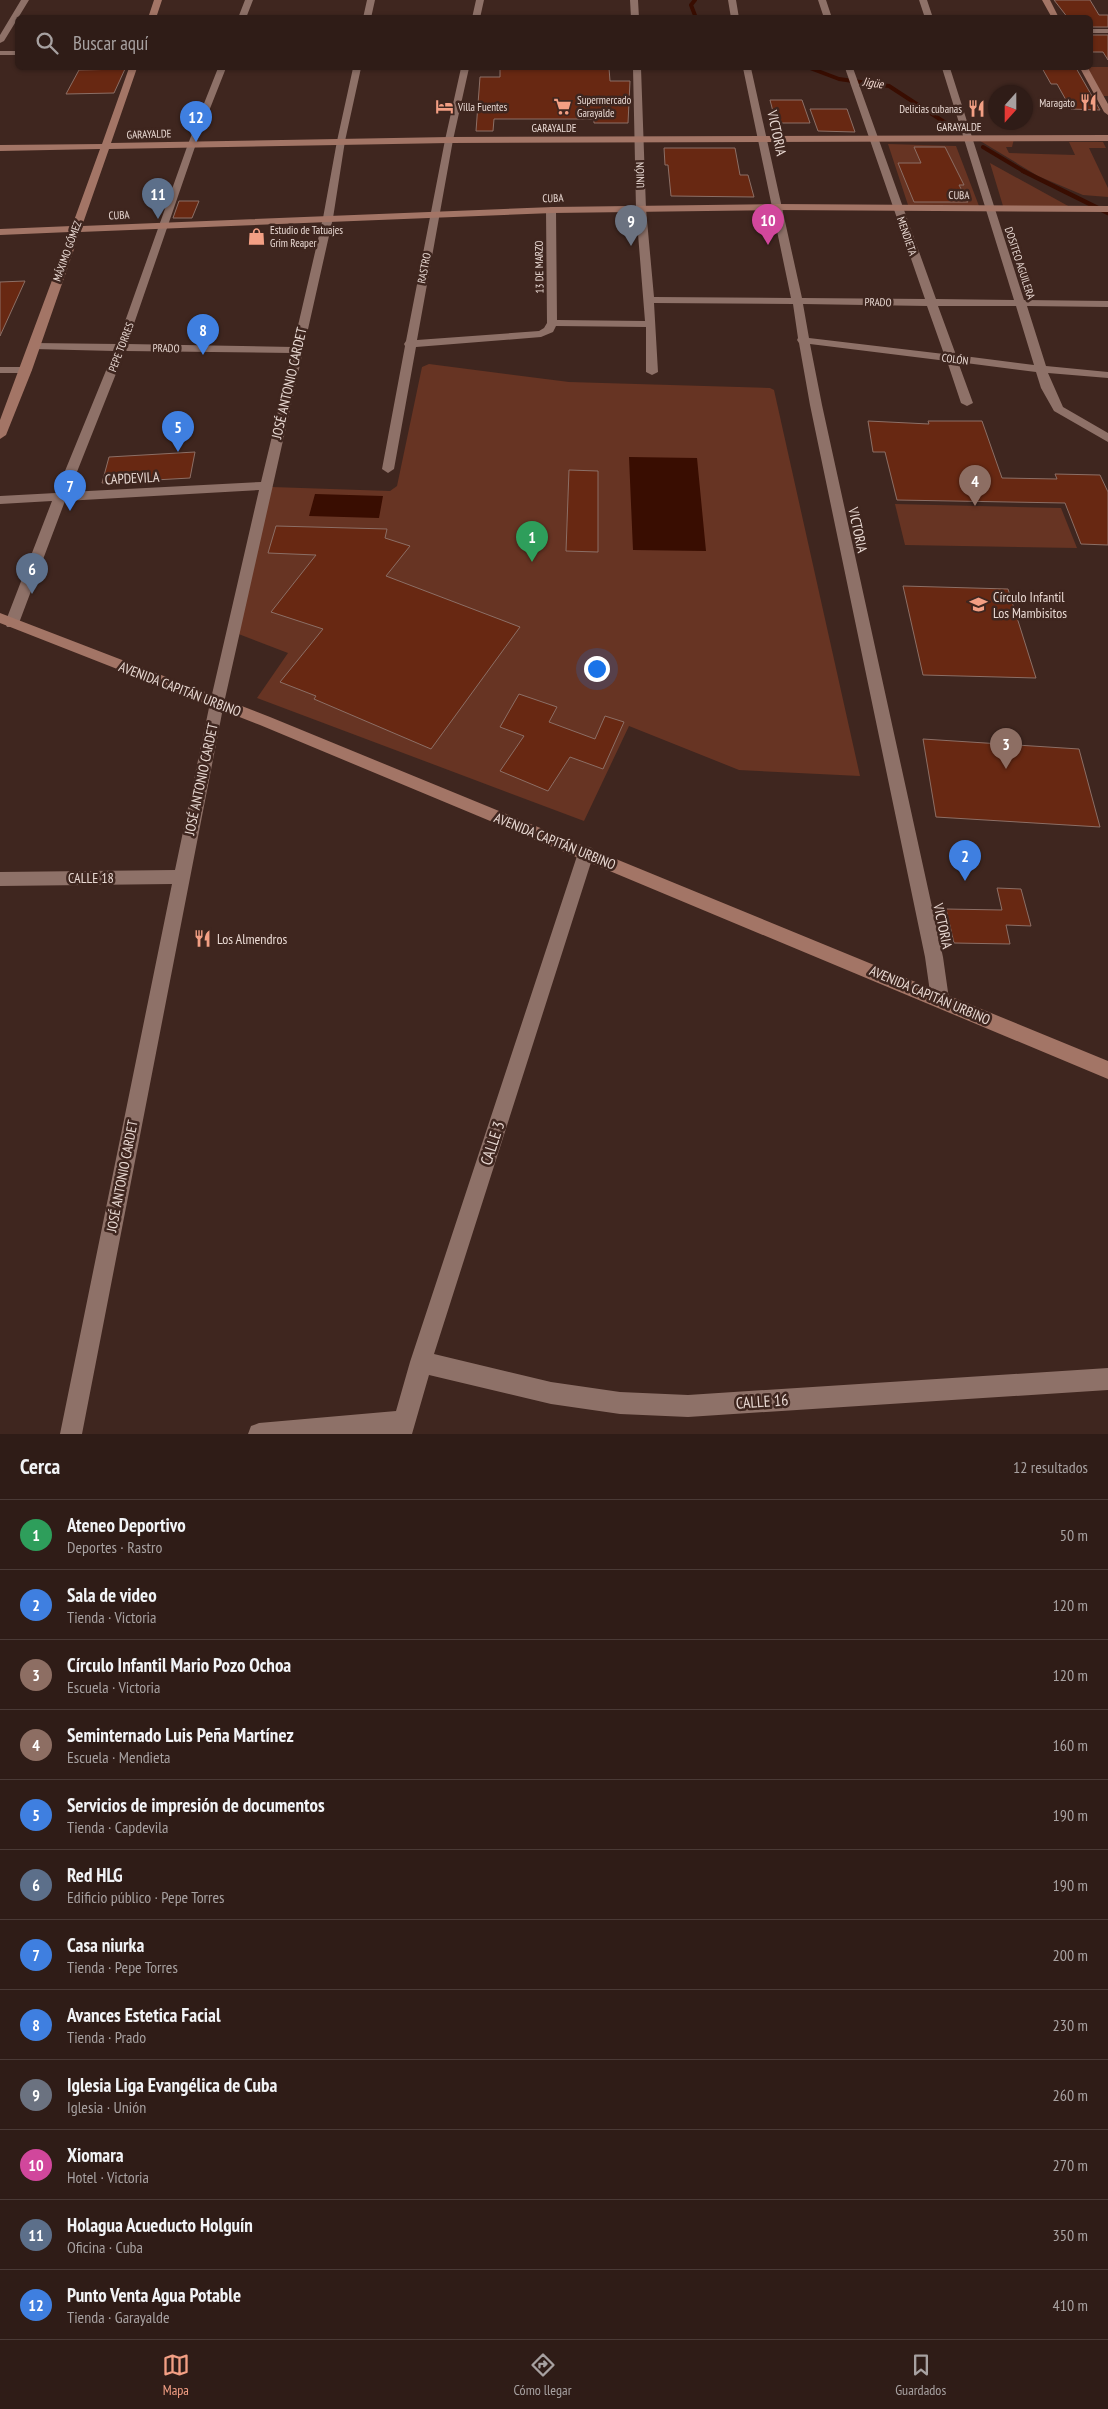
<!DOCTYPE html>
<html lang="es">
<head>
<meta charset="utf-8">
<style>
  :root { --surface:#2f1c17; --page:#3b2924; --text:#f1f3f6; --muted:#a7a1a1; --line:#4a3a36; --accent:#f39f84 }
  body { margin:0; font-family:"PT Sans Narrow",sans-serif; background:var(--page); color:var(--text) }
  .compass { position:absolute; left:988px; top:85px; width:45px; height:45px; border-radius:50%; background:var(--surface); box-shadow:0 1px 4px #0004; rotate:201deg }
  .you { position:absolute; left:596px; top:668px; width:18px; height:18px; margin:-12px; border:4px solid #fff; border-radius:50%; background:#1a73e8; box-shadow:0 0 0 8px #1a73e833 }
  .badge { display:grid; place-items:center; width:32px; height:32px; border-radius:50%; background:var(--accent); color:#fff; font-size:16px; font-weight:700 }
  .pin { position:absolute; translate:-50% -41px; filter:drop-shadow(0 1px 2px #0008) }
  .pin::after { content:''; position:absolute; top:26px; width:18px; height:15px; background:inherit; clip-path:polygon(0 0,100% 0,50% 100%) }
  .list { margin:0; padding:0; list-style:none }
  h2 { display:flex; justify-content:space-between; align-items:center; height:65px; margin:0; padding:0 20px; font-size:21px }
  h2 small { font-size:16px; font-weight:400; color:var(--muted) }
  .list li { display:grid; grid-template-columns:32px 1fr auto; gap:15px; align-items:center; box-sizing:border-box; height:70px; padding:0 20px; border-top:1px solid var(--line) }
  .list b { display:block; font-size:19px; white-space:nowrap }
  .list p { margin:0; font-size:16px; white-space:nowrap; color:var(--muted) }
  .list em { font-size:16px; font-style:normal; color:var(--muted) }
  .icon { flex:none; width:28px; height:28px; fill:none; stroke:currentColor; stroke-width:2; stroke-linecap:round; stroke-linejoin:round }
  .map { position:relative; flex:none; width:1108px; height:1434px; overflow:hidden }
  .search { position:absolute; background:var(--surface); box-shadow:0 1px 4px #0004; left:15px; right:15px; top:15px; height:55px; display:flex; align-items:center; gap:12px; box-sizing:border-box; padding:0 18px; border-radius:8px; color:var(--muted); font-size:19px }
  .sheet { height:905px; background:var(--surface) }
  nav { display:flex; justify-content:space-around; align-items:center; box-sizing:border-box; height:70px; border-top:1px solid var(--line); background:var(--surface); font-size:14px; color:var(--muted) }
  nav a { display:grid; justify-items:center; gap:2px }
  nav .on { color:var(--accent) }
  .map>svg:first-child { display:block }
</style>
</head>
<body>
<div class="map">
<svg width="1108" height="1434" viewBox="0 0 1108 1434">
  <rect width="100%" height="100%" fill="#3f261f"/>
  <path fill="#673423" d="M1091,67H1108V96H1103L1087,68Z
    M977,139H1014L1012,147H1006L1009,153L1075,155L1069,142H1103L1106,148H1089L1108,188V197L1083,195L1038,176Z
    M888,144L956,146L979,206L908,205Z
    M990,163L1070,207L1003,206Z
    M429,364L569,382L770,388L774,390L860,776L739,770L629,726L584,821L257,698L288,653L236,633L272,487L390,491L397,486L422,367Z
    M895,504L1061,508L1077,548L905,545Z"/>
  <path fill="#390d01" d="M629,457L697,458L706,551L633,550Z
    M315,494L383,496L379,518L309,516Z"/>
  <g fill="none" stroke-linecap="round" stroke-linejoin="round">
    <path stroke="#390d01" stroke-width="4" d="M695,0L691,5L696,18
      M810,68L839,79L889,86L955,129
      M983,147L1025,172"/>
    <path stroke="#390d01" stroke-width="4.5" d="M1023,171L1108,213"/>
  </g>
  <path fill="#682812" stroke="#8c6f66" d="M1054,0H1090L1099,15H1108V27H1090V18H1068Z
    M1090,35H1108V60L1103,52H1090Z
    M500,68H609L610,81H630L628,123H594V119H494L493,131H476L480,77H500Z
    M1042,68H1076L1100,110L1071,109L1057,84H1051Z
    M125,69L114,93L66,94L79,70Z
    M770,100H802L810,123H776Z
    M810,109H847L855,132L818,131Z
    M914,147H945L964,185H959L968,202H914L898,163H921Z
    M664,148H735L740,175H748L754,197L671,196L668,165H665Z
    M179,201H199L192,218H173Z
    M25,281L0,336V282Z
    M868,421L929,424L928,421H982L1002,478L1057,479L1055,474L1100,475L1108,492V545L1081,544L1065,503L897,500L885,452H873Z
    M195,452L190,478L102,483L109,457Z
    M569,470L598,471V552L566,551Z
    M276,526L387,529L385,538L410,546L386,576L520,627L431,749L314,699L316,696L280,682L323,629L271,612L316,555L268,553Z
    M903,586L1008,589L1036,678L923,675Z
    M519,694L557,707L549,722L595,739L605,716L624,722L603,769L570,757L548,791L500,771L524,736L500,727Z
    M923,739L1079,749L1100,827L936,817Z
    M997,888L1021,889L1031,926L1006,925L1010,944L954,943L946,909L1002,910Z"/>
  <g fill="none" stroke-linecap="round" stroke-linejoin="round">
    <path fill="#8e7168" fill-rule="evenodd" d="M21,0H29L4,41L0,43V35Z
      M245,0H253L246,18H238Z
      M367,0H375L371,18H363Z
      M476,0H484L480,18H472Z
      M630,0H638L639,18H631Z
      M728,0H736L739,18H731Z
      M818,0H826L832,18H824Z
      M919,0H927L933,18H925Z
      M1090,29H1108V33H1090Z
      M0,51H18V55H0Z
      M218,68H226L196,144L127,344L293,347L323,218L337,141L353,68H361L345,141L333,218L224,703L82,1434H60L172,884L0,886V872L175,870L210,703L259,490L65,501L19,623L17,627H7L5,623L52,501L0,504V496L56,493L114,351L34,349L29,346L34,343L117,344L188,144ZM125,351L292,353L261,482L69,492Z
      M461,68H469L453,140L417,340L539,331L544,328L547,323L546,210L551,207L556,210L557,320L645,321L636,209L633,68H641L646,209L654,297L791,298L743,68H751L802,298L925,299L845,68H853L936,299L1014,300L942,68H950L1024,300L1108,301V307L1027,306L1046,366L1108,372V378L1048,373L1063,407L1108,433V442L1054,411L1041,388L1036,372L958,362L973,403L967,406L961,403L947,361L810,344L822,405L943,957L949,999L946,1005L940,1007L934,1005L931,999L925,957L810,405L799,343L797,340L798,338L793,304L654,303L658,372L652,375L646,372V327L556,326L553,332L541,337L416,347L394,469L388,473L382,469L405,346L404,344L406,341L445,140ZM803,304L927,306L944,354L809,338ZM938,306H1016L1034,365L956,355Z
      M0,367H26L32,370L26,373H0Z
      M586,846L592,848L594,853L434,1354L551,1382L620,1392L688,1395L1108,1368V1390L688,1417L620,1414L551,1404L429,1375L412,1434H248L251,1426L259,1423L396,1411L410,1362L578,853L580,848Z"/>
    <path fill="#a37566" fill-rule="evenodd" d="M154,0H162L156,18H148Z
      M1042,0H1050L1059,18H1052Z
      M129,68H137L111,143L449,137L1108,135V141L449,143L109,149L82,226L553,207L775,204L1108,206V212L775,210L553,213L80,232L32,370L6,435L0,439V420L70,232L0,235V229L72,226L100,149L0,151V145L102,144Z
      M1080,68H1088L1108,104V115L1104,112Z
      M0,613L270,717L1108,1061V1079L260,725L0,623Z"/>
  </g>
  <defs>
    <symbol id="restaurant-bare" viewBox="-9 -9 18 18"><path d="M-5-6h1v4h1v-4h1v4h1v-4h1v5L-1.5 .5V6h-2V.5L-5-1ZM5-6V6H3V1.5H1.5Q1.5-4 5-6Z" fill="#f39f84" stroke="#3f261f" stroke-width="2.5" paint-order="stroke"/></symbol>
    <symbol id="supermarket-bare" viewBox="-9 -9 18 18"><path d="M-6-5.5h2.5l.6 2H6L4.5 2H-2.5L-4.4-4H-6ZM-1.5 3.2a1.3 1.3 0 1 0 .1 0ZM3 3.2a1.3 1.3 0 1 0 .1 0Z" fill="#f39f84" stroke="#3f261f" stroke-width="2.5" paint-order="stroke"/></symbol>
    <symbol id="hotel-bare" viewBox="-9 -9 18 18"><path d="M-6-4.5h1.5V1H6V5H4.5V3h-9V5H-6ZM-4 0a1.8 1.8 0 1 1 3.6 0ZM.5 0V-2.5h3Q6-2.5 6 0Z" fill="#f39f84" stroke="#3f261f" stroke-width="2.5" paint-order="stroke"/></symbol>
    <symbol id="shop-bare" viewBox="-9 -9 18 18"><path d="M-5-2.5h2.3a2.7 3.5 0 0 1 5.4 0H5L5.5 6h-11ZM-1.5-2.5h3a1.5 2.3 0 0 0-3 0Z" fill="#f39f84" stroke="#3f261f" stroke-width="2.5" paint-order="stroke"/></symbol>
    <symbol id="school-bare" viewBox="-9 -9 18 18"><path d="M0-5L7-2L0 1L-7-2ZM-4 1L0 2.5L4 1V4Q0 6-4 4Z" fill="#f39f84" stroke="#3f261f" stroke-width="2.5" paint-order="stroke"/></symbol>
  </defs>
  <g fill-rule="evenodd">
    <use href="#restaurant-bare" x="1076" y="90" width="25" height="25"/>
    <use href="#supermarket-bare" x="550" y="94" width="25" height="25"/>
    <use href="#hotel-bare" x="432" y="94" width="25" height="25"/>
    <use href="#restaurant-bare" x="964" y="96" width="25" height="25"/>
    <use href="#shop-bare" x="244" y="224" width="25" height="25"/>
    <use href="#school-bare" x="966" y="592" width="25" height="25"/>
    <use href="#restaurant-bare" x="190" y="926" width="25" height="25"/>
  </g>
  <g text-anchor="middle" stroke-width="5" stroke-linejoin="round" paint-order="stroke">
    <g font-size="11" fill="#e9d9d3" stroke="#3f261f" text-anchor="start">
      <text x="577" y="104">Supermercado<tspan x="577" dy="13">Garayalde</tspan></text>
      <text x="1075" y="107" text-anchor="end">Maragato</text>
      <text x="458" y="111">Villa Fuentes</text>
      <text x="962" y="113" text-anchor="end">Delicias cubanas</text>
      <text x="270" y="234">Estudio de Tatuajes<tspan x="270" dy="13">Grim Reaper</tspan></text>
    </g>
    <g font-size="11" fill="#e9d9d3" stroke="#3f261f">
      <text x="959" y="131">GARAYALDE</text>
      <text x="554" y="132">GARAYALDE</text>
      <text transform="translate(149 134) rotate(-2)" y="4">GARAYALDE</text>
      <text transform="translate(640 175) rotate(-91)" y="4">UNIÓN</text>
      <text transform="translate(959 195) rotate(1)" y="4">CUBA</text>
      <text transform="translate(553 198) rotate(-2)" y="4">CUBA</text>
      <text transform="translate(119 215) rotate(-3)" y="4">CUBA</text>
      <text transform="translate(907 236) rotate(71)" y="4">MENDIETA</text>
      <text transform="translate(67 251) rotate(-70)" y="4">MÁXIMO GÓMEZ</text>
      <text transform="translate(1020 263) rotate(72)" y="4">DOSITEO AGUILERA</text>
      <text transform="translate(539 267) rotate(-91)" y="4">13 DE MARZO</text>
      <text transform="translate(424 268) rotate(-79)" y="4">RASTRO</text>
      <text transform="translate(878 302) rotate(1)" y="4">PRADO</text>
      <text transform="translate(121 347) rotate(-69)" y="4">PEPE TORRES</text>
      <text transform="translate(166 348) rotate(1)" y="4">PRADO</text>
      <text transform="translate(955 359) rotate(7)" y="4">COLÓN</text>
    </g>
    <g font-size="12" font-style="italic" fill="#efd5cd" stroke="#3f261f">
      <text transform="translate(873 83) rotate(8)" y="4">Jigüe</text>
    </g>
    <g font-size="14" fill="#e9d9d3" stroke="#3f261f">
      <text transform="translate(777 133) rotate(78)" y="5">VICTORIA</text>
      <text transform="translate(289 383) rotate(-77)" y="5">JOSÉ ANTONIO CARDET</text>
      <text transform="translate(132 478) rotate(-3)" y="5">CAPDEVILA</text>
      <text transform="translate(858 530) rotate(78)" y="5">VICTORIA</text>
      <text transform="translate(180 689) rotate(21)" y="5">AVENIDA CAPITÁN URBINO</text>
      <text transform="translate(201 779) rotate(-78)" y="5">JOSÉ ANTONIO CARDET</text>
      <text transform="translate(555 841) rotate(22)" y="5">AVENIDA CAPITÁN URBINO</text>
      <text x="91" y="883">CALLE 18</text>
      <text transform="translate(943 926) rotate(78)" y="5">VICTORIA</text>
      <text transform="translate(930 995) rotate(23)" y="5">AVENIDA CAPITÁN URBINO</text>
      <text transform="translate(122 1176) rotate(-79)" y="5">JOSÉ ANTONIO CARDET</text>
    </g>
    <g font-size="14" fill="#e9d9d3" stroke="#3f261f" text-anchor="start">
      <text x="993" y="602">Círculo Infantil<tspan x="993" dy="16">Los Mambisitos</tspan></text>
      <text x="217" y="944">Los Almendros</text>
    </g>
    <g font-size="16" fill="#e9d9d3" stroke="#3f261f">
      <text transform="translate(492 1143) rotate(-72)" y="6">CALLE 3</text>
      <text transform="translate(762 1401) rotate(-4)" y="6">CALLE 16</text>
    </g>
  </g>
</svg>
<svg class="compass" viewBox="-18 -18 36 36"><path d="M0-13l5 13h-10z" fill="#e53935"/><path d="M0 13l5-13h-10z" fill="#a7a1a1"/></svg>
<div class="you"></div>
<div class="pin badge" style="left:532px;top:562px;background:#2e9e5b">1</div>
<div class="pin badge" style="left:965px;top:881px;background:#3f7fe0">2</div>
<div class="pin badge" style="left:1006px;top:769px;background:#8d6e63">3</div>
<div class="pin badge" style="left:975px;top:506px;background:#8d6e63">4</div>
<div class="pin badge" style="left:178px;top:452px;background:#3f7fe0">5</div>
<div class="pin badge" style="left:32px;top:594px;background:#5c6f8a">6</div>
<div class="pin badge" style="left:70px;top:511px;background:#3f7fe0">7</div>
<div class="pin badge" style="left:203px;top:355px;background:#3f7fe0">8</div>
<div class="pin badge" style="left:631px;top:246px;background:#6b7280">9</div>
<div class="pin badge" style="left:768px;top:245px;background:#d1479c">10</div>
<div class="pin badge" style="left:158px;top:219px;background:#5c6f8a">11</div>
<div class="pin badge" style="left:196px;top:142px;background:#3f7fe0">12</div>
<div class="search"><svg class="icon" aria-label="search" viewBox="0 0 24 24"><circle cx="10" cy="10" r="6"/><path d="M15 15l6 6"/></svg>Buscar aquí</div>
</div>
<section class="sheet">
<h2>Cerca<small>12 resultados</small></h2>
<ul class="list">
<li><span class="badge" style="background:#2e9e5b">1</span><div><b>Ateneo Deportivo</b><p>Deportes · Rastro</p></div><em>50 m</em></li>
<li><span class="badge" style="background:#3f7fe0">2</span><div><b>Sala de video</b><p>Tienda · Victoria</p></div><em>120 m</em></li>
<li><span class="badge" style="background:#8d6e63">3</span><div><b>Círculo Infantil Mario Pozo Ochoa</b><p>Escuela · Victoria</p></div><em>120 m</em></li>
<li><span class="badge" style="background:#8d6e63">4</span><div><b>Seminternado Luis Peña Martínez</b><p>Escuela · Mendieta</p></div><em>160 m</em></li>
<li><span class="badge" style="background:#3f7fe0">5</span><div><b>Servicios de impresión de documentos</b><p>Tienda · Capdevila</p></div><em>190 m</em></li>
<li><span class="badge" style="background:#5c6f8a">6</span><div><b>Red HLG</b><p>Edificio público · Pepe Torres</p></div><em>190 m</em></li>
<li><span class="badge" style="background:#3f7fe0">7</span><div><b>Casa niurka</b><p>Tienda · Pepe Torres</p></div><em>200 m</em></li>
<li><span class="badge" style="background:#3f7fe0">8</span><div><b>Avances Estetica Facial</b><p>Tienda · Prado</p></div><em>230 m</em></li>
<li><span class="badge" style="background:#6b7280">9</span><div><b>Iglesia Liga Evangélica de Cuba</b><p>Iglesia · Unión</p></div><em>260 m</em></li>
<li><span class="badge" style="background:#d1479c">10</span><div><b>Xiomara</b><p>Hotel · Victoria</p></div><em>270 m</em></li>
<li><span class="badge" style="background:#5c6f8a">11</span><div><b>Holagua Acueducto Holguín</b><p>Oficina · Cuba</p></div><em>350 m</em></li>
<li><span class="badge" style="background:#3f7fe0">12</span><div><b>Punto Venta Agua Potable</b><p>Tienda · Garayalde</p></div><em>410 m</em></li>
</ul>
</section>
<nav>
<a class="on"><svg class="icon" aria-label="map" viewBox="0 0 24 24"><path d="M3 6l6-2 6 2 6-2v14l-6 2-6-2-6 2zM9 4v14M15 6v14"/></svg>Mapa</a>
<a><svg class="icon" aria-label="directions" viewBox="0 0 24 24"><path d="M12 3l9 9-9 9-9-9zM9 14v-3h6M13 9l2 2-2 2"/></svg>Cómo llegar</a>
<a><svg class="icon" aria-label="saved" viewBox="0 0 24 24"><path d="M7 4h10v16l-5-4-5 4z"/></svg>Guardados</a>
</nav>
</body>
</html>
